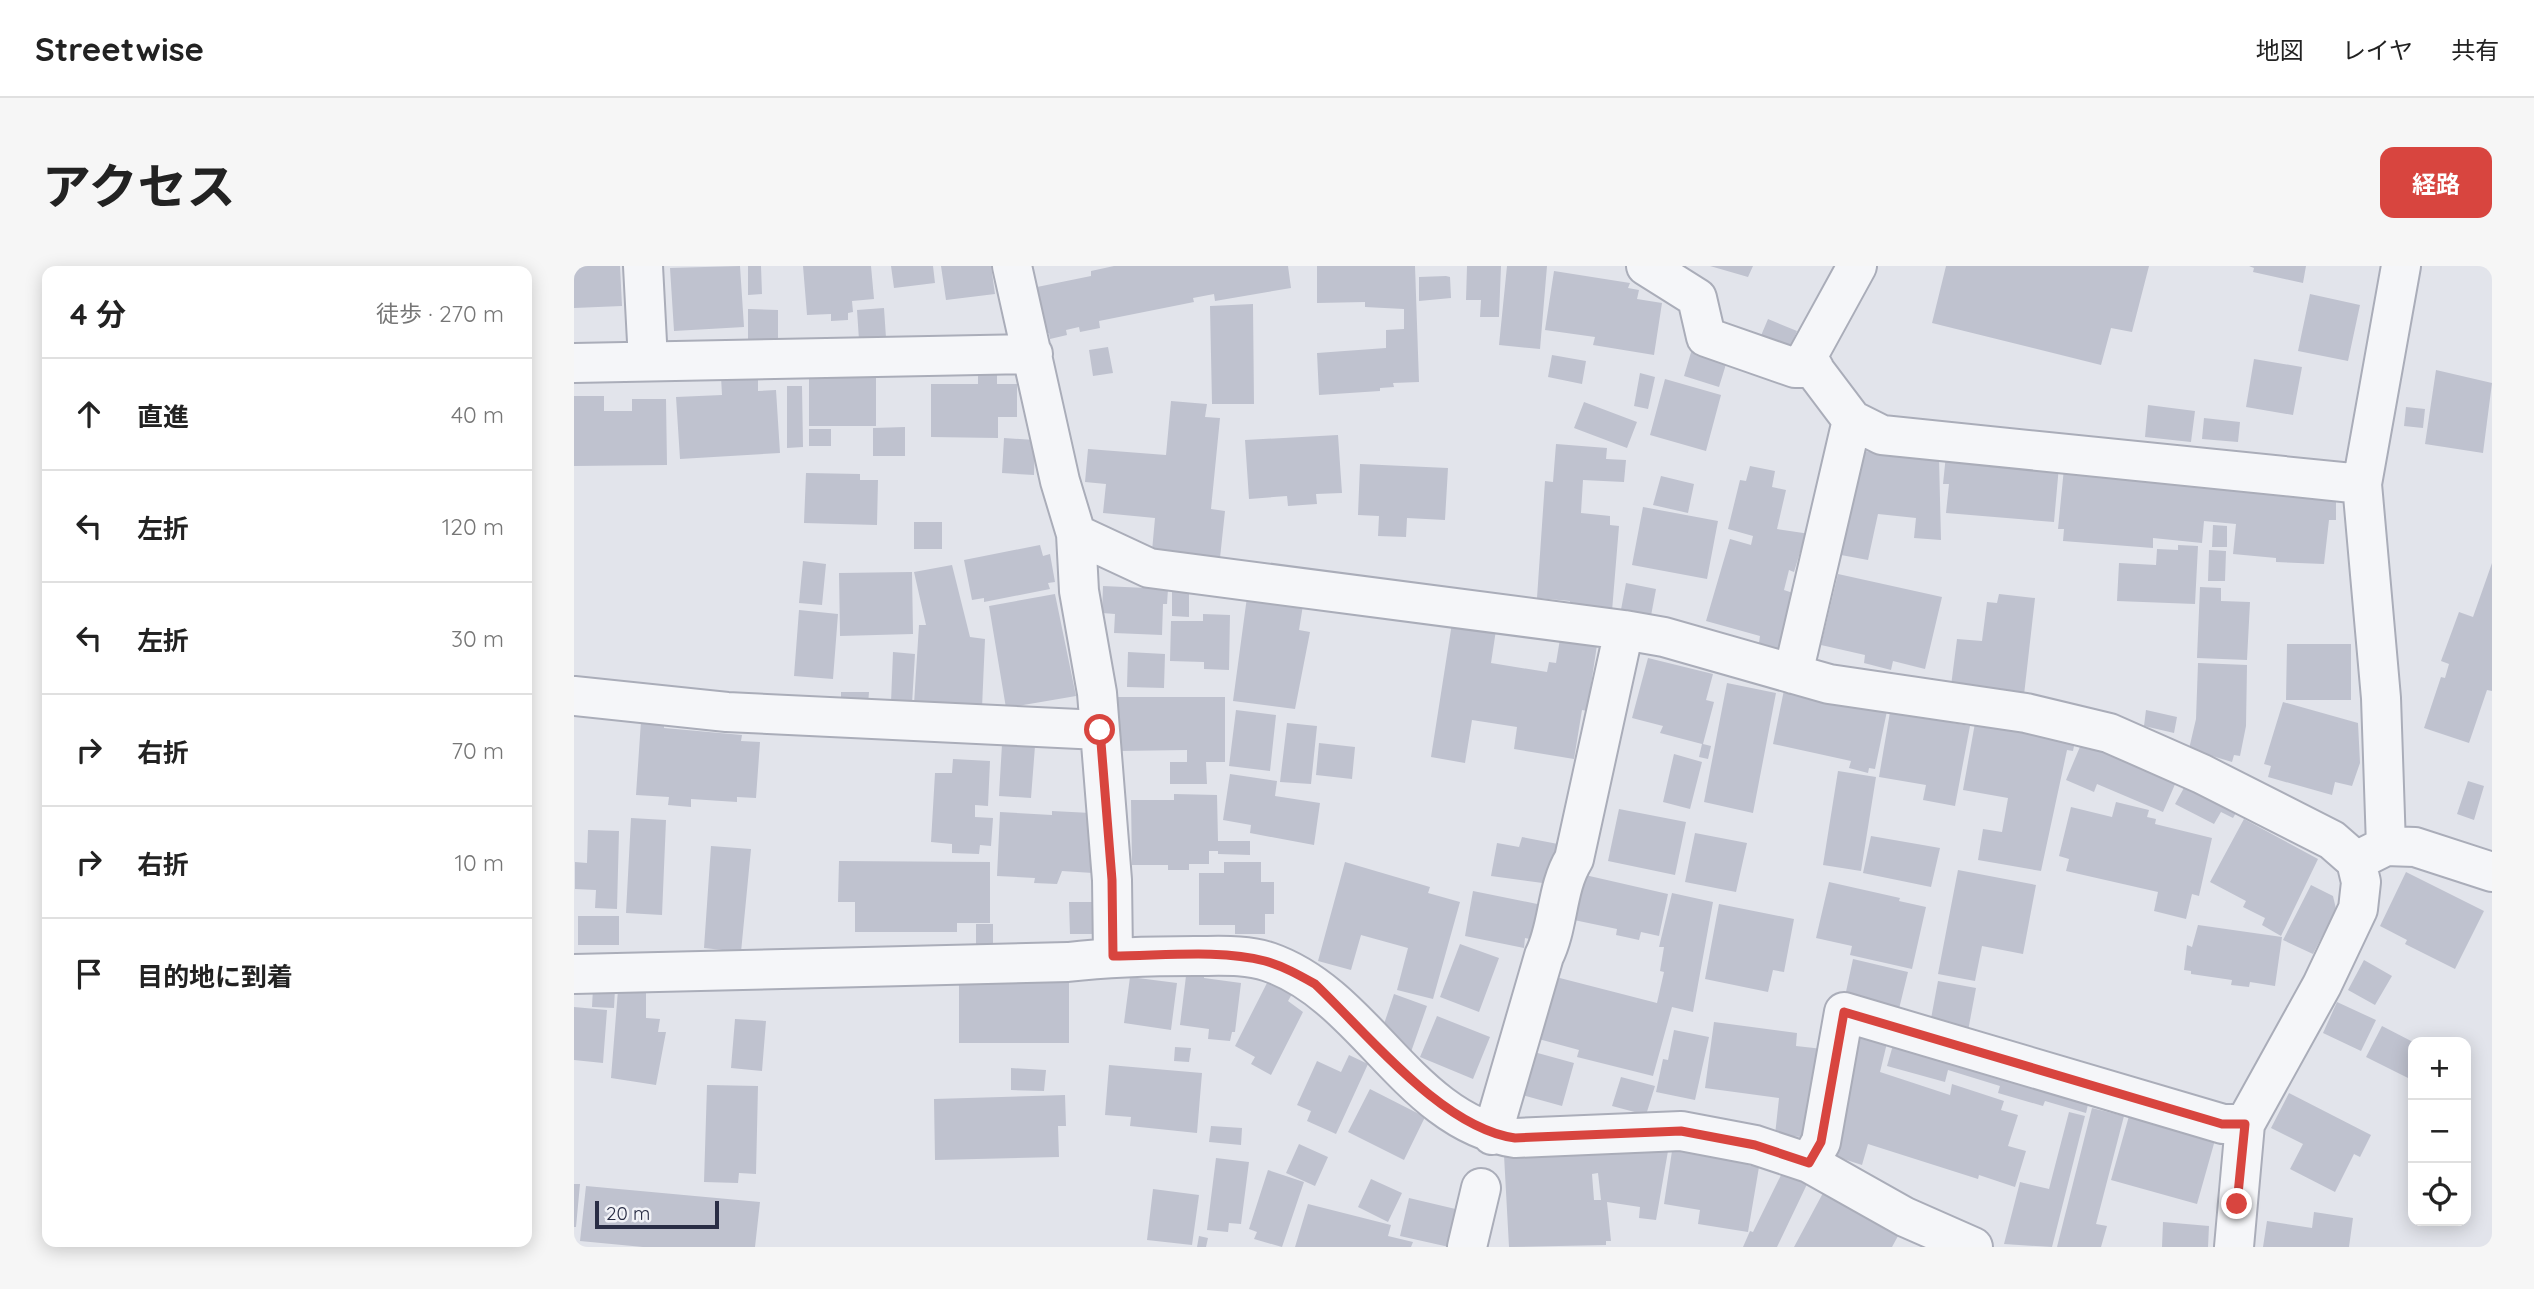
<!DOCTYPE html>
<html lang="ja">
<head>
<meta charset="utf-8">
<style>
  :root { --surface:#fff; --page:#f6f6f6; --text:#222; --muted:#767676; --line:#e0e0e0; --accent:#d8453f }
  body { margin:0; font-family:Quicksand,"Noto Sans JP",sans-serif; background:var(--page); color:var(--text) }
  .controls { position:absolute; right:21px; bottom:21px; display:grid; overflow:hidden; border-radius:14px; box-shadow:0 4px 18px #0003 }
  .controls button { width:63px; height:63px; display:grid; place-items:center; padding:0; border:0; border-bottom:2px solid var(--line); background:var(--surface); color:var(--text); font:35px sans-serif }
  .scale { position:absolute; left:21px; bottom:18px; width:124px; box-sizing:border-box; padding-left:7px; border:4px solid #292d45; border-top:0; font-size:19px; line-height:24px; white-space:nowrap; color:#292d45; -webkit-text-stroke:5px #f2f3f8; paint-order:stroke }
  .stop { position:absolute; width:21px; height:21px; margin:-16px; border:5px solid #d8453f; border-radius:50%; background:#fff }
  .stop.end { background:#d8453f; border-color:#fff; box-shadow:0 2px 7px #0008 }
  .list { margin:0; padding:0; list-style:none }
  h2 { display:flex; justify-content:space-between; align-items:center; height:91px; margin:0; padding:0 28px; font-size:30px }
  h2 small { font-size:23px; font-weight:400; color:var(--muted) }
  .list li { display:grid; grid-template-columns:46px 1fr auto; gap:21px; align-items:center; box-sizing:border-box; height:112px; padding:0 28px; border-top:2px solid var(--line) }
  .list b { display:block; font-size:26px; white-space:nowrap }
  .list em { font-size:23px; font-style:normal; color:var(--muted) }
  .icon { flex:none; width:38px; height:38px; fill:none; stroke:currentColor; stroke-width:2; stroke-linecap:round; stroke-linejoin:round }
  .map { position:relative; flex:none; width:1918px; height:981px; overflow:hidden; border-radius:14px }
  header { display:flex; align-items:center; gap:42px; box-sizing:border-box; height:98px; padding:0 35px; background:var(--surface); border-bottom:2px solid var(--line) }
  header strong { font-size:33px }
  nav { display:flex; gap:38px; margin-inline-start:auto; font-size:24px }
  .intro { display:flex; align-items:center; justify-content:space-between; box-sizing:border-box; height:168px; padding:0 42px }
  h1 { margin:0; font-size:49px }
  .button { padding:18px 32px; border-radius:14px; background:var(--accent); color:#fff; font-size:24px; font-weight:700 }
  main { display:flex; gap:42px; padding:0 42px }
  aside { flex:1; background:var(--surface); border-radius:14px; box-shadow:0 4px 18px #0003 }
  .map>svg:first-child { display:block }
</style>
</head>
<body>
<header>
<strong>Streetwise</strong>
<nav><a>地図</a><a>レイヤ</a><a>共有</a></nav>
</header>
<div class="intro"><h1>アクセス</h1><a class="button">経路</a></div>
<main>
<aside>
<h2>4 分<small>徒歩 · 270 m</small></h2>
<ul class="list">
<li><svg class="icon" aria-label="ahead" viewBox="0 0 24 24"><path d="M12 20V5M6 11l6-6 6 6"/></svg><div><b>直進</b></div><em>40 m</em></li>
<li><svg class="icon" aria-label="left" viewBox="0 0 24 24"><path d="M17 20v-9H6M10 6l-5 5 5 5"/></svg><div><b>左折</b></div><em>120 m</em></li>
<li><svg class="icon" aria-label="left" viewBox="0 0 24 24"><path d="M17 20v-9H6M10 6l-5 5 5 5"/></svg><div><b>左折</b></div><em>30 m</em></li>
<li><svg class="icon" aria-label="right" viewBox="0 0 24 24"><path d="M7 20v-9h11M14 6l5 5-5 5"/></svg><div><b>右折</b></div><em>70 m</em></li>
<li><svg class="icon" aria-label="right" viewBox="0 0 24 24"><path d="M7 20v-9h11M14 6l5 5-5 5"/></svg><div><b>右折</b></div><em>10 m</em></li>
<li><svg class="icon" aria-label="arrive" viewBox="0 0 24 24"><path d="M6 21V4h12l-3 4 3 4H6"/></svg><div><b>目的地に到着</b></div></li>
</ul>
</aside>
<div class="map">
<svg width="1918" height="981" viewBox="0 0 1918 981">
  <rect width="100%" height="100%" fill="#e2e4eb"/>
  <path fill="#bfc2cf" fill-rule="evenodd" d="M0,0H46L48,40L0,42Z
    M166,0L170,61L100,65L96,2Z
    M174,0H187L188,28L174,29Z
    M229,0H297L300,33L278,35L279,46L274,47V54L257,55V48L233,49Z
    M317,0H359L361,17L320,22Z
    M367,0H417L421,28L372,34Z
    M540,0H714L717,22L641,35L640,28L619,32L620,36L525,55L526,62L506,66L505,61L492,64L493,69L476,73L475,67L472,68L463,21L517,10V5Z
    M743,0H841L845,116L819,117L820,121L806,122V125L745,129L743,87L812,82V64L830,63V43L791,41V36L743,37Z
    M893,0H927L925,51H906L907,34H892Z
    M933,0H973L966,83L925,79Z
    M1136,0H1179L1174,11Z
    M1372,0H1575L1558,66L1537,62L1527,99L1358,57Z
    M1675,0H1732L1729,17L1679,6L1680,2Z
    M980,5L1056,17L1054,22L1065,24L1063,33L1088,37L1080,89L1019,79L1021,71L971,64Z
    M872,10L876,11L877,32L845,35V11Z
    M1736,28L1786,39L1774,95L1724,85Z
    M679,38L680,138H638L636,40Z
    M310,42L312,72L285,74L283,44Z
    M174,43L204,44V75H174Z
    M1194,53L1223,65L1215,84L1186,72Z
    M534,81L539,107L519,110L515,84Z
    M1118,83L1153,95L1145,121L1110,110Z
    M978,89L1012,95L1008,118L974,111Z
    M1680,93L1728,101L1719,149L1672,141Z
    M1862,104L1918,117L1909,187L1851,178Z
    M404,106H423V118H443V151H424V172L357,171V118H404Z
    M1066,107L1081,111L1074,143L1060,140Z
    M184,109V125L202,124L206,187L106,193L102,131L148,129L147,111Z
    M235,109H302V160H235Z
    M1091,113L1147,129L1132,185L1076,169Z
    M213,120H228L229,181L213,182Z
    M0,130H30V145H58V133H92L93,199L0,200Z
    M597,135L633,138L631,151L646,152L637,243L651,245L646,292L578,285L581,252L529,247L532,218L511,216L514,183L592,189Z
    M1010,136L1063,156L1053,182L1000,162Z
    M1574,139L1621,145L1617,176L1571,171Z
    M1832,141L1851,143L1849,162L1830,160Z
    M1630,152L1666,156L1664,176L1628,173Z
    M331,161V190H299V162Z
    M235,163H257V180H235Z
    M764,169L768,227L742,228L743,238L714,240L713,230L675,233L671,174Z
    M430,172L461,174L460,209L428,207Z
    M982,178L1033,182L1032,193L1052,194L1050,216L1009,214L1007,247L1036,250V259L1045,260L1038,345L996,342V335L963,332L971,215L979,216Z
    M1289,185L1365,192L1367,274L1340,272L1342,252L1304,248L1294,294L1267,289Z
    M1372,189L1485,200L1480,256L1372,247L1375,218H1369Z
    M786,198L874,202L871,254L833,252L832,271L804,270L805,250L784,249Z
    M1176,200L1201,205L1198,221L1212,224L1203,263L1236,268L1232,284L1227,283L1220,306L1215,304L1210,324L1228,330L1212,385L1185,377L1186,370L1132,355L1156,273L1177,279L1179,270L1154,263L1166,214L1172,215Z
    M1490,202L1666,222L1665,226L1762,230V254H1755L1750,298L1702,296V292L1659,288L1662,258L1630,255L1628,277L1579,272V282L1489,275L1490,263H1484Z
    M232,207L286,208V214H304L303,259L230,257Z
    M1087,210L1120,218L1114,247L1079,239Z
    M1069,241L1144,255L1133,313L1058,299Z
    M340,256H368V283H340Z
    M1639,259L1653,260V281H1638Z
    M466,279L469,290L476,288L481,316L474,317L476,323L410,336V332L398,334L390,294Z
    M1604,279L1624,280L1621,338L1543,335L1545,297L1582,299L1583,283L1604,284Z
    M1635,284L1652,285L1651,315H1634Z
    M229,295L252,298L248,339L225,337Z
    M1918,297V425L1913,424L1895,477L1850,462L1867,411L1871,412L1875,398L1867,395L1885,346L1899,351Z
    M378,299L396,371L411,373L408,442L340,438L345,359H352L340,306Z
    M338,306L339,368L266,370L265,307Z
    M1264,308L1368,331L1351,403L1319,395L1317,404L1290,397L1291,389L1247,379Z
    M1052,317L1082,323L1076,355L1046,349Z
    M529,320L594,323L593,338H589L588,369L540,367L541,348L528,347Z
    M1626,321L1647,322V335L1676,336L1673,394L1623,392Z
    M598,324H615V351L598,350Z
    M481,328L502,430L432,442L415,340Z
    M1425,328L1461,332L1450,429L1377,420L1383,373L1408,375L1413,336L1423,337Z
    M673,331L729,339L725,364L736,366L721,443L659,435Z
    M225,344L264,348L259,413L220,410Z
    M629,348L656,349L655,404L630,403V396L596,395L597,355H629Z
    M878,357L922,364L917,397L973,406L975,396L982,397L986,373L1023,379L1013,445L1008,444L1000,493L940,483L943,461L898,454L891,497L857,491Z
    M1713,378H1777V434H1712Z
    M319,386L341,388L338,438L317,437Z
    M554,386L591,388L590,422L553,421Z
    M1074,392L1139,408L1132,434L1140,436L1129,478L1137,480L1134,493L1125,491L1128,478L1086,467L1089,460L1058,452Z
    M1624,397L1673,399L1672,460L1666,490L1660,489L1658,496L1615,483L1622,453Z
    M1153,417L1202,427L1179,547L1130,536Z
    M1210,424L1313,445L1301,503L1295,502L1294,507L1275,502L1277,495L1199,478Z
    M267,426H295L294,439H267Z
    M542,431H651V496H632L633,518H596V496H613V484L543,485Z
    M1709,436L1784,457L1786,497L1778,520L1761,516L1758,529L1694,511L1697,500L1690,498Z
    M662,444L702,449L696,505L655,500Z
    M1572,444L1603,451L1600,467L1570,460Z
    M1316,446L1396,460L1381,540L1349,534L1352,519L1305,511Z
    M67,455L90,457V462L168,469L167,475L186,476L182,532L163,531V536L117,533V541L94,539L95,531L62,529Z
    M713,457L743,460L737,518L706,516Z
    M1401,457L1501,475L1499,485L1493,484L1467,605L1404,594L1409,563L1428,566L1434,532L1389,524Z
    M1508,476L1602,516L1589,546L1523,518L1520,526L1492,514Z
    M745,477L781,481L778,513L742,509Z
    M428,478L461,480L457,532L425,530Z
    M1100,488L1128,496L1116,543L1089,536Z
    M379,493L416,495L414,540L401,539V551L419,552L417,580L406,579L405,588L378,587V578L357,576L361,507H378Z
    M1264,505L1302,511L1287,605L1249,599Z
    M656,508L703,515L701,530L746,537L740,579L676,567L677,559L649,554Z
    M1894,515L1910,520L1900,554L1883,548Z
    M1611,520L1662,547L1659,552L1647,546L1640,558L1601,538Z
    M600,528L643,529L644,575H676V589L644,588V585H635V598H615V604H594V599H558L557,534H600Z
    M1542,536L1575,544L1573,551L1582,553L1581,558L1638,572L1625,630L1618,628L1612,653L1580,645L1584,626L1492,605L1495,593L1485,590L1497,541L1538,551Z
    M1045,543L1112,556L1101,609L1034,595Z
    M478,545L517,547L519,607L488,605L483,618L460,617L461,612L423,610L426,546L478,549Z
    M57,552L92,554L88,649L52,647Z
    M1670,553L1744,593L1707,670L1688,659L1691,652L1669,641L1672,635L1636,616Z
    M14,564L45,565L43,643L21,642L22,624L1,623V596L13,597Z
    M1121,567L1173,577L1162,626L1111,616Z
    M1297,570L1366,582L1357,621L1289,607Z
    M948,571L984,578L976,618L917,610L923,577L945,581Z
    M137,580L177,583L167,686L130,682Z
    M265,595L416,596V657H383V666H281V636H264Z
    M650,596H687V616H700V648H691V668H661V659H625V607H650Z
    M771,596L856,621L854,627L886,636L859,733L823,724L834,682L787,669L777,704L744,695Z
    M1384,604L1462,619L1449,688L1408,680L1401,715L1364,708Z
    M1832,606L1910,645L1881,703L1831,678L1833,674L1806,660Z
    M1011,609L1094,628L1085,670L1067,666L1065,674L1042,669L1043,663L1000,654Z
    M1255,616L1326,632L1325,635L1352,641L1338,703L1276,689L1278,680L1242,672Z
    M1737,619L1759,630L1762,643L1739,688L1709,674Z
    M899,625L973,640L965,675L951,672L950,682L891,670Z
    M1098,627L1139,636L1119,746L1098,741L1079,810L1003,791L1005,784L961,772L978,710L1083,737L1090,706L1086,705L1090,681H1085Z
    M495,636H519L520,668H496Z
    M1145,638L1220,653L1210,706L1199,704L1194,726L1131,713Z
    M4,650H45V679H4Z
    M402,658H419V679H402Z
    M1624,659L1708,671L1701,720L1676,716L1675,721L1657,719L1658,714L1617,708V705L1610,704L1613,679L1618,681Z
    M886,678L925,692L905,746L866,731Z
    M1279,693L1334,706L1324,747L1270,735Z
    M1790,694L1818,710L1801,739L1774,724Z
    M617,704L630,705V712L667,717L661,766H658L656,775L634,773L635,763L606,759L612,710H616Z
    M556,711L603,717L597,764L550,757Z
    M694,715L718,728L714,735L729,746L697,809L677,798L681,791L661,780Z
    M1364,715L1402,722L1394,765L1356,758Z
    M385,717H495V777H385Z
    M19,722L41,723L40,742L18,741Z
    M44,724L72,725V752L86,753L84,766H92L82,819L37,812Z
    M820,728L853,740L837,786L809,761Z
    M1763,736L1802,754L1787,785L1749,767Z
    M0,741L33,744L29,797L0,794Z
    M863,750L916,771L899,813L846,791Z
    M161,753L192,755L188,805L157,802Z
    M1140,756L1223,767L1222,780L1249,783L1237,862L1229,861L1228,871L1201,869L1205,832L1131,822Z
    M1808,760L1839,776V806L1836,813L1792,791Z
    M1100,764L1135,771L1121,834L1082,826L1089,793L1094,794Z
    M1279,771L1313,777L1306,806L1376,829L1378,818L1430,835L1427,844L1444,849L1434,880L1452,885L1441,921L1405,909L1404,913L1294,878L1288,899L1257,889L1275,835L1265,833Z
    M1321,772L1516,830L1512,847L1471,835L1469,840L1424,827L1426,820L1374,804L1371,816L1313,800Z
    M601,781L617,782L615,796L600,795Z
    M960,786L1000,797L988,840L948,829Z
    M775,789L794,798L762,868L733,855L737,845L723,839L743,795L767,806Z
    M535,799L628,807L623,867L556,860L557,851L531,849Z
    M437,802L472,804L470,825L437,824Z
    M1047,811L1081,820L1072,849L1038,840Z
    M133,819L184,820L182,908L165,907L164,917L130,916Z
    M796,823L851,851L830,894L774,866Z
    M1715,827L1797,869L1786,891L1780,888L1761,926L1716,903L1729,878L1697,862Z
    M491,829L492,860H484L485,891L361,894L360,833Z
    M1518,842L1550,850L1522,958L1533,960L1527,981H1483Z
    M1495,846L1511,850L1478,981L1430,978L1446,916L1475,923Z
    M1555,850L1641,874L1623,938L1537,914Z
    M637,860L668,862L667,879L635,876Z
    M725,878L754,891L741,920L712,907Z
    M1094,885L1082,954L1065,952L1066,941L1033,936L1037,975H1032V979L935,981L930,889ZM1024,907L1027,934H1020L1018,908Z
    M1098,885L1176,894L1174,899L1185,901L1174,966L1124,958L1126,944L1090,938Z
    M642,892L675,896L667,958L655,957L654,966L633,964Z
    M694,904L730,916L708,981L680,973L683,966L675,963Z
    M1209,905L1235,914L1203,981H1169L1176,965L1179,966Z
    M797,913L828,927L814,956L784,941Z
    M0,918H6L2,961H0Z
    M12,920L186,936L181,981H69L6,975Z
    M579,923L625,929L618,979L573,974Z
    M1249,927L1324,970L1318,981H1220Z
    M835,932L890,945L875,981L826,970Z
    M734,938L817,959L814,970L839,976L837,981H721Z
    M1740,946L1779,952L1775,981H1689L1693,955L1738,962Z
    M1589,956L1635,960L1634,981H1588Z
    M625,970L634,972L632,981H623Z"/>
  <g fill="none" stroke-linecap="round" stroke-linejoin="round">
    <defs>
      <path id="street" d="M69,0L74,95
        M438,0L486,215L502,268L505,325L523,427L538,614L539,690
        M1072,0L1123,32L1132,71L1221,102H1240
        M1283,0L1232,93L1278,154L1308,169L1788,218
        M0,97L459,88
        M502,268L575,302L1050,364L1090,371L1255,418L1452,447L1535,467L1628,508L1758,574L1782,595L1787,616L1784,643L1748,719L1671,858L1660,981
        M1219,408L1278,154
        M0,430L153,446L526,464
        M1812,580L1807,432L1788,218L1827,0
        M1790,591L1812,580L1841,581L1918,606
        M0,708L494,696C537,691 579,690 621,690C646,690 672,688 695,696C793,730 835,856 941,872L1107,865L1181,879L1235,897L1331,951L1399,981
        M918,869L970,690C985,660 982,622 1000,593L1050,364
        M1235,897L1247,876L1270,746L1649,858H1671
        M893,981L907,922"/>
    </defs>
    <use href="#street" stroke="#aaadb9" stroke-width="42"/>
    <use href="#street" stroke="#f5f6f9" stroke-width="38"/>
  </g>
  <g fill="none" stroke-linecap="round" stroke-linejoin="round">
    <path stroke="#d8453f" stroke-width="9" d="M526,464L538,614L539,690C586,690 647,683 691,695C709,700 725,709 741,718C794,768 868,862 941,872L1107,865L1181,879L1235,897L1247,876L1270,746L1648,858H1671L1663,938"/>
  </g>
</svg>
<div class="controls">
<button>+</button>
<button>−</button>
<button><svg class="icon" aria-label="locate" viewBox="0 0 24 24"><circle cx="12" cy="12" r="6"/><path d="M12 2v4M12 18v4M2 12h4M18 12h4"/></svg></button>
</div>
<div class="scale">20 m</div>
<div class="stop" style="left:526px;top:464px"></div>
<div class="stop end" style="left:1663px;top:938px"></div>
</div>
</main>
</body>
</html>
